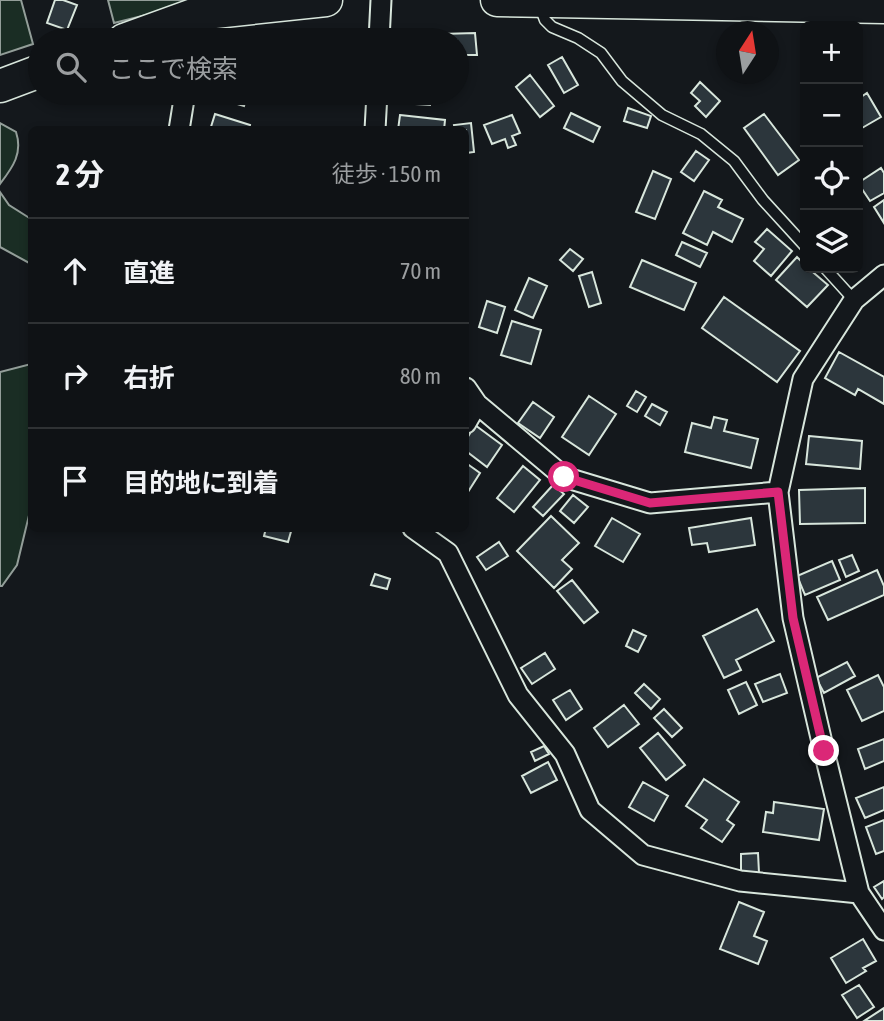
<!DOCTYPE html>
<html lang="ja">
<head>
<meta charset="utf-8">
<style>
  :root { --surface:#0f1215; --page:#181b1e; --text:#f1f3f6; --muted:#9b9ea0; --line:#2f3234 }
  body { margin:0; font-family:"Asap Condensed","Noto Sans JP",sans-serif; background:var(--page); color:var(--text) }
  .controls { position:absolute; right:21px; top:21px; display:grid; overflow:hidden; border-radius:10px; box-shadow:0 4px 10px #0003 }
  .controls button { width:63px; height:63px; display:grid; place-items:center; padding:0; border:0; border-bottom:2px solid var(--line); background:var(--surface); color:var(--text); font:35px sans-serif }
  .compass { position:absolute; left:716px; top:21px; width:63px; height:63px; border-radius:50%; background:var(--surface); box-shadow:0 4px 10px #0003; rotate:12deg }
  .stop { position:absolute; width:21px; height:21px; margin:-16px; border:5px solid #db2777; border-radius:50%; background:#fff }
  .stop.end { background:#db2777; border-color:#fff; box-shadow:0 2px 7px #0008 }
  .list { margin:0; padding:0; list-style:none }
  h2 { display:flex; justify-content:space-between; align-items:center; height:91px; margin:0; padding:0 28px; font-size:30px }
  h2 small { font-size:23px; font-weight:400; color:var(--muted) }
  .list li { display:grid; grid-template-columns:46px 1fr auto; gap:21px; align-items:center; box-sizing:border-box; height:105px; padding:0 28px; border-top:2px solid var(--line) }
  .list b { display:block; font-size:26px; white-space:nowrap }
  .list em { font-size:23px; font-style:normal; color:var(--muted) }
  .icon { flex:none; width:38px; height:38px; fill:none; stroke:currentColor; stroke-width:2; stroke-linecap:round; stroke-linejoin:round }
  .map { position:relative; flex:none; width:884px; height:1021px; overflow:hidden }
  .search { position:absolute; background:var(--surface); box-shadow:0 4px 10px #0003; left:28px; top:28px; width:441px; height:77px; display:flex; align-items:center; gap:18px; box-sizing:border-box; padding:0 24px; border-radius:38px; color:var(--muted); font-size:26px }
  .panel { position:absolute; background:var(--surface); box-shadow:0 4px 10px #0003; left:28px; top:126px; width:441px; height:406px; border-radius:10px }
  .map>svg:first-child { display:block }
</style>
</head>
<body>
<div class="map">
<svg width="884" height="1021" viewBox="0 0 884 1021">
  <rect width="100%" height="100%" fill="#14181c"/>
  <path fill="#1a2d24" stroke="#939e99" stroke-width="2" d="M0,0H21L33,44L0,55Z
    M108,0H206L114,23Z
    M0,123L16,132C23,153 13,167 0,184Z
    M0,192L9,205L31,219V264L0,247Z
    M31,364V507L17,565L2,586H0V372Z"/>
  <path fill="#2c363c" stroke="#d8e6dc" stroke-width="2" d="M55,0H63L77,5L67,30L47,23Z
    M475,33L477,55H464L465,66H457V40H441V34Z
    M562,57L578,85L564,93L548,65Z
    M530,75L554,106L540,117L516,87Z
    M700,82L720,101L706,117L695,106L700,101L691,93Z
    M215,93H248L244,106L214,97Z
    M400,93H431L430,105L400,103Z
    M867,93L881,117L862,128L858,121V99Z
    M628,108L651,116L647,128L624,121Z
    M571,113L600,127L593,142L564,128Z
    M215,114L250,125L249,130H210Z
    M764,114L799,160L778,175L744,128Z
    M400,115L445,120L444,130H398Z
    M512,115L520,133L512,136L516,145L508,148L505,139L492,144L484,125Z
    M471,123L474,152L466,153V130H455L454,125Z
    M696,151L709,160L694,181L681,172Z
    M881,168L884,173V193L870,201L858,183Z
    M653,171L671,179L655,219L636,212Z
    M704,191L722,200L718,207L743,219L732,242L713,232L707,245L683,233Z
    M884,200V223L874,207Z
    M767,229L792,251L771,276L754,261L764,249L755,242Z
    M682,242L707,253L700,267L676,255Z
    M570,249L583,259L573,271L560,260Z
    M797,257L805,265V268H808L828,285L807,307L776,280Z
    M642,260L696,283L684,310L630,287Z
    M592,272L601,303L589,307L579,276Z
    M529,278L547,286L533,318L515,310Z
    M724,297L800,351L777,382L702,328Z
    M487,301L505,307L497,333L479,327Z
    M512,321L541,330L531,364L501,355Z
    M839,352L884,377V404L858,389L855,395L825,378Z
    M636,391L646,397L637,412L627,406Z
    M589,396L616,414L589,455L562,437Z
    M533,402L554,417L540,438L518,423Z
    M652,404L667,412L660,425L645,416Z
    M714,417L727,420L724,431L758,439L751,468L685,452L692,423L711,428Z
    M475,425L502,445L487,467L466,451V440Z
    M809,436L862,441L860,469L806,464Z
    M466,463L480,473L466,495Z
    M523,466L540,480L514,512L497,498Z
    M553,485L564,494L543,516L533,507Z
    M865,488V523L800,524L799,490Z
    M573,495L588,507L574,523L560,511Z
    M551,516L579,543L562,560L572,569L554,588L517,551Z
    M612,518L640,534L623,562L595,546Z
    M751,518L755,545L709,552L707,543L692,545L689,528Z
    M266,528H292L288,542L264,536Z
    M499,542L508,556L486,570L477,557Z
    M852,555L859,571L846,577L839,560Z
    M832,561L840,580L805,595L797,576Z
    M877,570L884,586V595L828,620L817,597Z
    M375,574L390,579L387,589L371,585Z
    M572,580L598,612L584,623L557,591Z
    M757,609L774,641L736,660L741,670L724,678L703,636Z
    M633,630L646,636L638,652L626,646Z
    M545,653L555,669L532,684L521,668Z
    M847,662L855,676L824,693L816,678Z
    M780,674L787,693L763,702L755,684Z
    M878,675L884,687V711L862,721L847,690Z
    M746,682L757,705L739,714L728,690Z
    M644,684L660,699L651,709L635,693Z
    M570,690L582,709L566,720L553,700Z
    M624,705L639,724L608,747L594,728Z
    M664,709L682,728L672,737L654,718Z
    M658,733L685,765L666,780L640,748Z
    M884,739V761L865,769L858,749Z
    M544,746L549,754L535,761L531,752Z
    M548,762L557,780L531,793L522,776Z
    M704,779L739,802L727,820L734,825L722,842L701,828L707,820L686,806Z
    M643,782L668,796L654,821L629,807Z
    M884,787V810L865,818L856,798Z
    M774,802L824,809L819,840L763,832L766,812L773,813Z
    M884,820V851L876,854L866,827Z
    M758,853L759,873L741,874V854Z
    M884,881V897L882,899L874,887Z
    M739,902L764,912L754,936L767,941L758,964L720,949Z
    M863,939L876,961L863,968L866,971L846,983L831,958Z
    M859,985L874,1007L857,1018L842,995Z
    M884,1008V1021H864Z"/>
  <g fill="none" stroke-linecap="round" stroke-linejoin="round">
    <defs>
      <path id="service" d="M539,4L545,20L552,27L578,38L601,53L622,81L662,115L701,134L734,161L763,200L805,246
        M825,268L854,300"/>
      <path id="minor" d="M192,40L196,14
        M379,40L381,0
        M179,130L185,93
        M375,130L377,93
        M884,275L854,300L803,379L778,492L793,618L824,751L859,893L884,930
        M466,388L477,404L564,477L650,503L778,492
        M466,423L477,404
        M413,528L448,553L518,695L565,754L590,810L643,855L740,881L859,893"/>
      <path id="trunk" d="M497,0L884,7
        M124,40L196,14L326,0
        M0,86L40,71"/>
    </defs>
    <use href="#service" stroke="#d8e6dc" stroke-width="13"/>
    <use href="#minor" stroke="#d8e6dc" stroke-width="23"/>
    <use href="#trunk" stroke="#d8e6dc" stroke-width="35"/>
    <use href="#service" stroke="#14181c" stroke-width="10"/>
    <use href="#minor" stroke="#14181c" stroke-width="19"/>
    <use href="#trunk" stroke="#14181c" stroke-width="32"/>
  </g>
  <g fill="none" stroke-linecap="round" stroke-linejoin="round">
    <path stroke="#db2777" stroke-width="9" d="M564,477L650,503L778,492L793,618L824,751"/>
  </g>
</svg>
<div class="controls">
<button>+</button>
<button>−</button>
<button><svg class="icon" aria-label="locate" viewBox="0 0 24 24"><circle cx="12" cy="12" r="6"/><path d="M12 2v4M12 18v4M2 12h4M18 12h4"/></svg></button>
<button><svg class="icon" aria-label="layers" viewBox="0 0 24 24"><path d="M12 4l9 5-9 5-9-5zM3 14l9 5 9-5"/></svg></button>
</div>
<svg class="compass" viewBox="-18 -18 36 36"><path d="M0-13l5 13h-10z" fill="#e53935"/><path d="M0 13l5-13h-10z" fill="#9b9ea0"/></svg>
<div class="stop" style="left:564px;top:477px"></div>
<div class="stop end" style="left:824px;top:751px"></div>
<div class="search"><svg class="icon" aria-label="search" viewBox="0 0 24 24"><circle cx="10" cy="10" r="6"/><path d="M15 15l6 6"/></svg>ここで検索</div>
<section class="panel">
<h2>2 分<small>徒歩 · 150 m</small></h2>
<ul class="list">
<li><svg class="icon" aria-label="ahead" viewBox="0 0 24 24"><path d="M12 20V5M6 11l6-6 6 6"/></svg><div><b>直進</b></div><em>70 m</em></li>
<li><svg class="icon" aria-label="right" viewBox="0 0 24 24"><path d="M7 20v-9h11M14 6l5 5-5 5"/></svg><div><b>右折</b></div><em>80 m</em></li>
<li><svg class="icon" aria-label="arrive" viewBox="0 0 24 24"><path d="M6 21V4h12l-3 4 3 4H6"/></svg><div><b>目的地に到着</b></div></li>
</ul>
</section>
</div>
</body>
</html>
